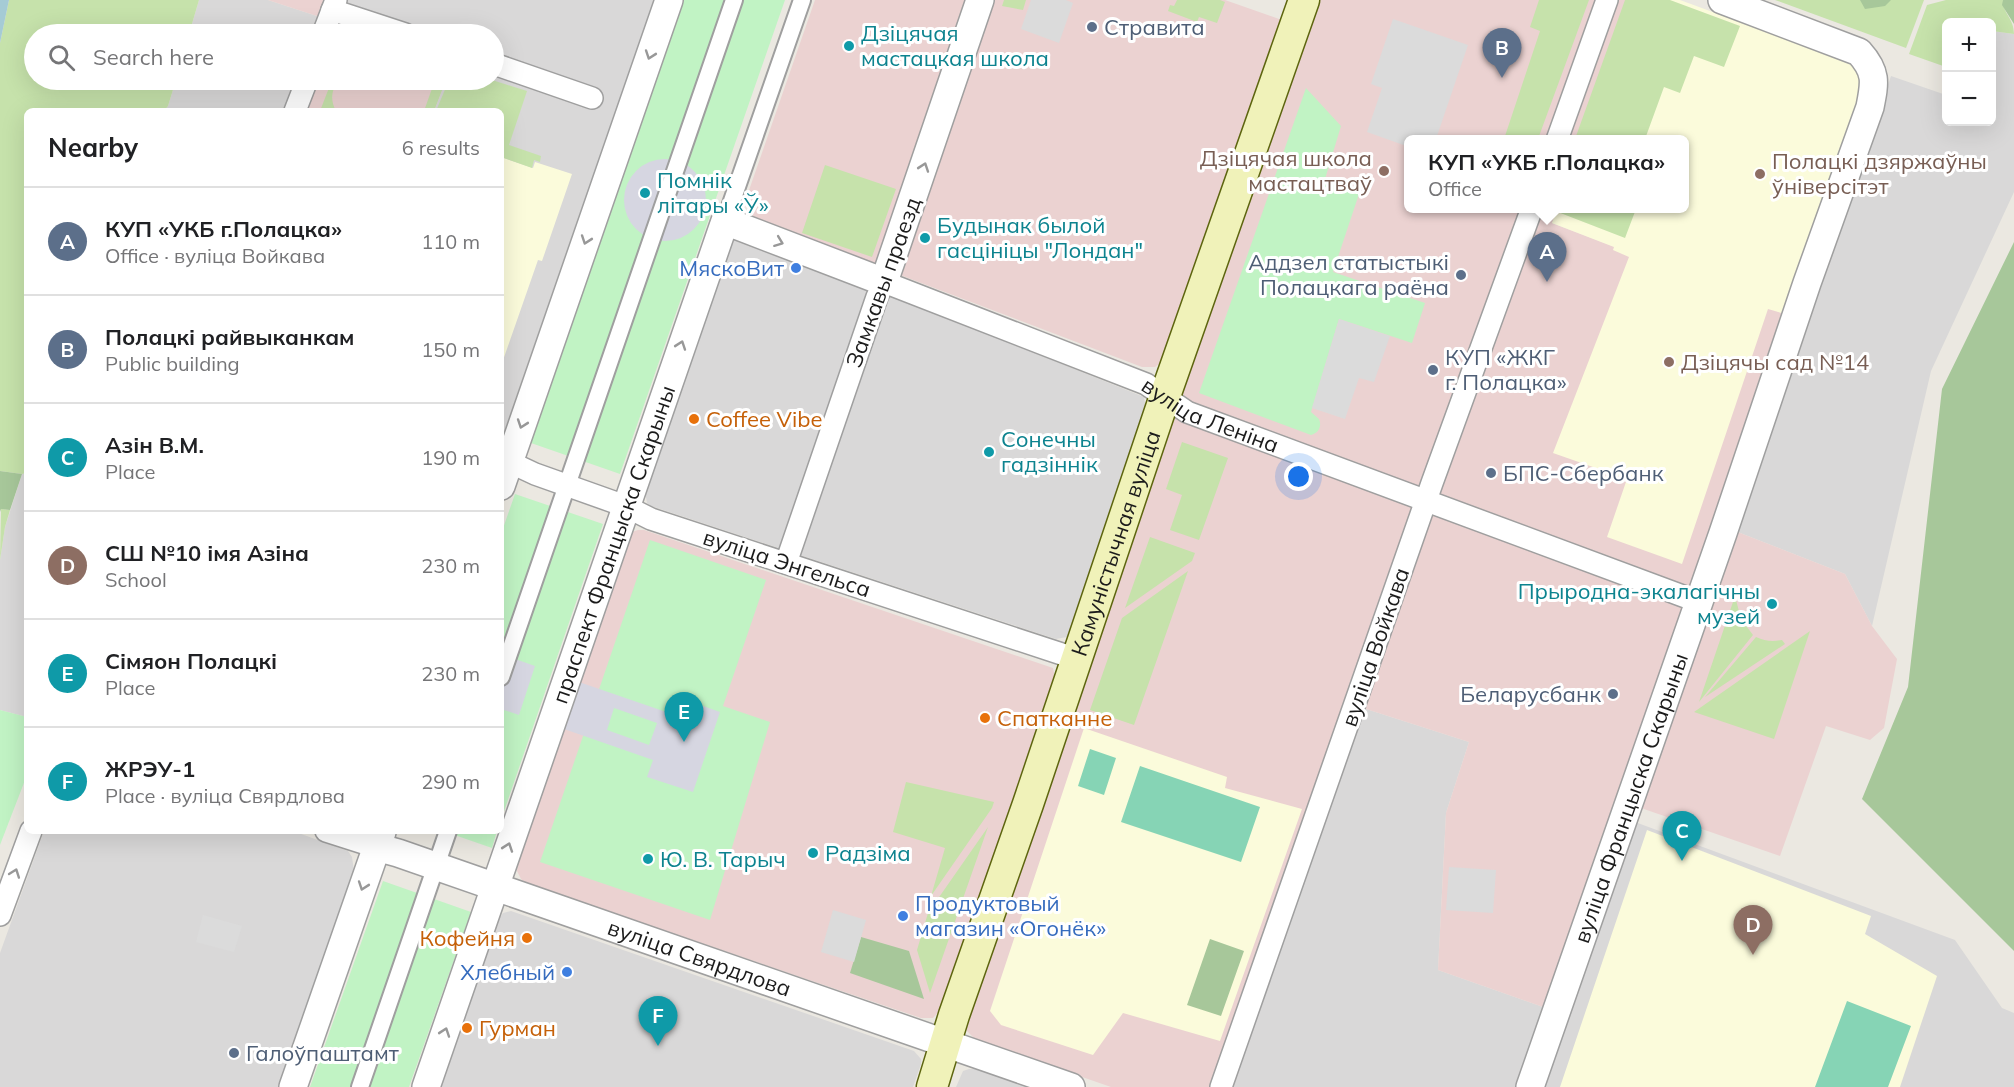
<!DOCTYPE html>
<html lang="en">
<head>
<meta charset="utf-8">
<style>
  :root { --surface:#fff; --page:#f6f6f6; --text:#202124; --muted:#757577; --line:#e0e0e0; --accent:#0b8043 }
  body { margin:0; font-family:Mulish,sans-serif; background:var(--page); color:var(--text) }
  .controls { position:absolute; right:18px; top:18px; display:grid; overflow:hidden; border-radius:9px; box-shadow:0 6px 24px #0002 }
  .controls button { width:54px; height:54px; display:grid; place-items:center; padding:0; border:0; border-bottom:2px solid var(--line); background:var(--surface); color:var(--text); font:30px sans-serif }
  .you { position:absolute; left:1299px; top:477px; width:21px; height:21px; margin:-15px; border:4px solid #fff; border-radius:50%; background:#1a73e8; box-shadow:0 0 0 9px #1a73e833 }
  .badge { display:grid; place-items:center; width:39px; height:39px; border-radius:50%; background:var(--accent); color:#fff; font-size:20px; font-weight:700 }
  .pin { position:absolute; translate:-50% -50px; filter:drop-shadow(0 2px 3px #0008) }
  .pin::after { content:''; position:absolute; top:32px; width:21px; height:18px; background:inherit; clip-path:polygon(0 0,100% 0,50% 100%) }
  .popup { position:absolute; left:1404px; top:135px; width:285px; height:78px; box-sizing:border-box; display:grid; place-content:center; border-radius:9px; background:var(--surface); filter:drop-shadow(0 2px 4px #0005); font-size:20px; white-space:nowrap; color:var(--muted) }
  .popup b { font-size:22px; color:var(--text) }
  .popup::after { content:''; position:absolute; left:50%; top:100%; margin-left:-12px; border:12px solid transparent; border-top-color:var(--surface) }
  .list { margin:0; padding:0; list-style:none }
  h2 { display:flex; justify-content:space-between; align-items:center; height:78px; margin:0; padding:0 24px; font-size:26px }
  h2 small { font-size:20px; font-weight:400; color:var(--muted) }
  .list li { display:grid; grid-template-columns:39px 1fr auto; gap:18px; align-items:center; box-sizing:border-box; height:108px; padding:0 24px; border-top:2px solid var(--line) }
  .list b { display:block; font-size:22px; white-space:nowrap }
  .list p { margin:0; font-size:20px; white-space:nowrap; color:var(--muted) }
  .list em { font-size:20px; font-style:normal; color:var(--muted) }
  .icon { flex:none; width:33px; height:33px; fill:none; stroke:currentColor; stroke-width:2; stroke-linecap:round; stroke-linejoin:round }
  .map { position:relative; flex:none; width:2014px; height:1087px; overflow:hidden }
  .search { position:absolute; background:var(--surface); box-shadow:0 6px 24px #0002; left:24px; top:24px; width:480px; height:66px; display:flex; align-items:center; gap:15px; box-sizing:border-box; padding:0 21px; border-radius:33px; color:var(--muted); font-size:22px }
  .panel { position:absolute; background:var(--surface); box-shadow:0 6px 24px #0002; left:24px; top:108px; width:480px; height:726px; border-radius:9px }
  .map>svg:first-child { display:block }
</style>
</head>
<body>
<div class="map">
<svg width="2014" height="1087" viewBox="0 0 2014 1087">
  <rect width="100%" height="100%" fill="#ebe8e1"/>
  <path fill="#d9d8d8" d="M199,0H268L320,17L314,34H189Z
    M345,0H654L501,441V111H434L446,80H494V34H332Z
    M1992,31L2014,34V192L1931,371L1872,626L1845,574L1735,531L1891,76L1946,95V122H1992Z
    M176,80H297L286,111H164L168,106Z
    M734,236L865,285L1144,397L1146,409L1070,633L1067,637L1056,639L812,559L651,506L647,503L645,492Z
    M27,473V717L0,710V560L5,527L22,474Z
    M1363,708L1469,742L1446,813L1438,970L1543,1007L1516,1087H1228Z
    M1635,822L1955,940L2002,1008L2014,1013V1087H1544Z
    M44,831H293L348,851L352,857L354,871L278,1087H0V953Z
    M511,911L914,1051L921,1059V1064L913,1087H440L499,919L503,913Z
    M969,1069H975L1028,1087H956L963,1071Z"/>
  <path fill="#ebd2d1" d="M268,0H327L320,17Z
    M815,0H1225L1282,20L1160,363L1155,367H1142L758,221L751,216L747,207V196Z
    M1318,0H1633L1582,139L1409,140V208L1557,209L1552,223L1615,247L1614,250L1785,314L1543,1007L1438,970L1446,813L1469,742L1363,708L1228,1087H1111L976,1040L967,1031L966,1019Z
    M316,80H446L434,111H304Z
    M638,530H644L1053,668L1055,678L1011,812L941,1009L933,1018H921L527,884L521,879L517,871L518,862L628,538L632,532Z
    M1735,531L1845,574L1872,626L1897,659L1884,728L1870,740L1826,726L1780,856L1641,808Z"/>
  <path fill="#fbfbdb" d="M1633,0H1680L1851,63L1860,75L1861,98L1785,314L1768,309L1682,564L1607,537L1627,479L1553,453L1629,257L1613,250L1614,247L1552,223L1557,209L1685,208V140L1582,139Z
    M501,157L533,168L535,162L572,174L542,261L538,260L501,366Z
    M1084,728L1227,777L1225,788L1302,809L1220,1041L1123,1013L1093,1055L1001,1025L990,1011Z
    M1647,830L1871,916L1865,934L1937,976L1900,1087H1560Z"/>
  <path fill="#c6e2ab" d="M9,0H199L189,34H34V80H176L168,106L164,111H27V473L22,474L0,471V43Z
    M1004,0H1026L1023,10L1002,6Z
    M1177,0H1220L1225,2L1217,23L1199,17L1197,22L1168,11L1170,5L1174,6Z
    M1539,0H1589L1538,139H1504L1540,31L1530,27Z
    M1625,0H1670L1740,26L1724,67L1694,56L1680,93L1664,87L1645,139H1575Z
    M1775,0H1924L1906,48Z
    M1946,0H2003C2002,12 2014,18 2014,34L1992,31V22H1946V67L1909,54L1927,5Z
    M332,80H339C331,90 330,100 336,111H320Z
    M435,80H446L434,111H424Z
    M449,80H492L527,91L509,145L541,156L540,162L534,160L532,168L501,157V111H436Z
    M825,165L896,189L872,257L802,233Z
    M1550,209V208L1636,209L1625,238Z
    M1182,442L1228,458L1199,540L1170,530L1182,495L1166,489Z
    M1,509L10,510L5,527L0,560Z
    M1150,537L1195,553L1192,561L1125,608Z
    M1188,571L1134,725L1090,710L1122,618Z
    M1735,596L1741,619L1753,635L1699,702Z
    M1810,631L1774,739L1694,712Z
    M1756,637C1765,641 1772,642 1782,640L1785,644L1705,697Z
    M906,782L994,802L992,808L931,896L945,848L893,832Z
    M988,827L930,993L917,950L928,913Z"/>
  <path fill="#a7c79a" d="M1860,0H1891L1885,6L1865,9Z
    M2003,0H2014V24L2002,5Z
    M2014,242V951L1862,799L1908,687L1942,389Z
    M0,471L22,474L10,510L1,509L0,512Z
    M861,937L909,951L924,999L850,973Z
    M1210,939L1244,951L1221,1016L1187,1005Z"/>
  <path fill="#c1f3c4" d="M684,0H785L620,474L531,443Z
    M1306,88L1341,126L1325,179L1360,191L1333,272L1425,303L1412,343L1339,319L1311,412L1319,419C1322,426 1319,433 1311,435L1199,393Z
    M515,494L603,524L501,820V534Z
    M650,540L766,580L723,706L770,722L710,920L540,862Z
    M0,710L27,717V775L0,845Z
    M443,831H497L492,848Z
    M383,881L471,912L409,1087H310Z"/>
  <path fill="#86d4b5" d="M1090,749L1116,758L1104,795L1078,786Z
    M1140,766L1260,807L1241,862L1121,822Z
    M1847,1001L1911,1026L1888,1087H1815Z"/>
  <path fill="#dbdbdb" d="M1031,0H1066L1073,3L1059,43L1021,29Z
    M1393,19L1468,45L1436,139L1409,140V147L1367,132L1382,88L1371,84Z
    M1339,319L1390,336L1374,382L1359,378L1345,419L1312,408Z
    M1449,867L1496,870L1493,913L1446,910Z
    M833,910L866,920L854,962L821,952Z
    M203,915L242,926L234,952L196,942Z"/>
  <path fill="#d6d6e1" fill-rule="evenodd" d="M624 200a41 41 0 1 1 82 0a41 41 0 1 1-82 0Z
    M501,654L535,666L519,715L501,709Z
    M579,682L669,713L675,696L720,712L693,792L647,777L653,760L564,729ZM614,708L657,723L649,745L607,730Z"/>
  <path fill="#a5cbd5" d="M0,0H9L0,43Z"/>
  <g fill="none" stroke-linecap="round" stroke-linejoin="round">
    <defs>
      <path id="pedestrian" d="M725,221L802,0
        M501,677L734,0
        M360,1087L448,831"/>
      <g id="minor">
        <path d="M332,10L405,34"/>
        <path d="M323,34L336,0"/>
        <path d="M494,64L592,98"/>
        <path d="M295,111L307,80"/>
        <path d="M1557,140L1607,0"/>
        <path d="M501,458L535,474L625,506L651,519L1077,659"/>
        <path id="s1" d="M786,563L877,297L884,282L1146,384L1187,412L1699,602"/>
        <path d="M326,831L376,847"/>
        <path d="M0,915L31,831"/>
        <path d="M1221,1087L1432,483L1532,208"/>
      </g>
      <g id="tertiary">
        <path d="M501,486L669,0"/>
        <path id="s2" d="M376,847L398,853L1071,1087"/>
        <path d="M293,1087L382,832"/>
        <path id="s3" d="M426,1087L725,221L884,282L980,0"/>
        <path id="s4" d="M1530,1087L1723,533L1807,283L1870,107C1875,82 1877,72 1859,52L1722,0"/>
      </g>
      <g id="secondary">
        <path id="s5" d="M932,1087L954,1015L1028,804L1165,396L1304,0"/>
      </g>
    </defs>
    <use href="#pedestrian" stroke="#9f9f9f" stroke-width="20"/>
    <use href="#minor" stroke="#9f9f9f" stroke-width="24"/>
    <use href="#tertiary" stroke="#9f9f9f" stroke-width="30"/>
    <use href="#secondary" stroke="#5d650f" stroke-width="33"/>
    <use href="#pedestrian" stroke="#fff" stroke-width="16"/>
    <use href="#minor" stroke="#fff" stroke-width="21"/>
    <use href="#tertiary" stroke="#fff" stroke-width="27"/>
    <use href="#secondary" stroke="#f0f2b9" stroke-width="30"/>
  </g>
  <defs><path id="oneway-chevron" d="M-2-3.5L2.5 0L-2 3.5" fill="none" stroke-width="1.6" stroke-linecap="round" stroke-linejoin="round" transform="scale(1.5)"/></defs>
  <g stroke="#989898">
    <use href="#oneway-chevron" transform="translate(650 55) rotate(109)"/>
    <use href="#oneway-chevron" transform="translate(924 167) rotate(-71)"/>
    <use href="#oneway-chevron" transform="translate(586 240) rotate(109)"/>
    <use href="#oneway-chevron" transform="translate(779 242) rotate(21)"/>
    <use href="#oneway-chevron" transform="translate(681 345) rotate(-71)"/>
    <use href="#oneway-chevron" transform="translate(522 424) rotate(109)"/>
    <use href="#oneway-chevron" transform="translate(508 847) rotate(-71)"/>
    <use href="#oneway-chevron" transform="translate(15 873) rotate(-70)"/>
    <use href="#oneway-chevron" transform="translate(363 886) rotate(109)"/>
    <use href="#oneway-chevron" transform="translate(445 1032) rotate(-71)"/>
  </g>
  <g fill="#5c6f8a" stroke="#fff" stroke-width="2">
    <circle cx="1092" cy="27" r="6"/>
    <circle cx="1461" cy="275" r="6"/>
    <circle cx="1433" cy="370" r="6"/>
    <circle cx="1491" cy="473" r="6"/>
    <circle cx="1613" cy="694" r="6"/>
    <circle cx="234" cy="1053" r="6"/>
  </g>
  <g fill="#0f9aa8" stroke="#fff" stroke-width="2">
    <circle cx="849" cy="46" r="6"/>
    <circle cx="645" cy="193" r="6"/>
    <circle cx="925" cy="238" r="6"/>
    <circle cx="989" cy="452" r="6"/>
    <circle cx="1772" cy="604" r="6"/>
    <circle cx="813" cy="853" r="6"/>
    <circle cx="648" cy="859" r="6"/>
  </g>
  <g fill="#8d6e63" stroke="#fff" stroke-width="2">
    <circle cx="1384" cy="171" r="6"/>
    <circle cx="1760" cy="174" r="6"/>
    <circle cx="1669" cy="362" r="6"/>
  </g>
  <g fill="#3f7fe0" stroke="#fff" stroke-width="2">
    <circle cx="796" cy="268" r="6"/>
    <circle cx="903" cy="916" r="6"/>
    <circle cx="567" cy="972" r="6"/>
  </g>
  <g fill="#e8710a" stroke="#fff" stroke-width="2">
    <circle cx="694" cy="419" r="6"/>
    <circle cx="985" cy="718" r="6"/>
    <circle cx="527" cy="938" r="6"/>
    <circle cx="467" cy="1028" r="6"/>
  </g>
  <g text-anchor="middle" stroke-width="6" stroke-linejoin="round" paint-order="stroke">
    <g font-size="22" fill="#4e5e75" stroke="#fff" text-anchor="start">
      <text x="1104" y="35">Стравита</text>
      <text x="1449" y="270" text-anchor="end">Аддзел статыстыкі<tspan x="1449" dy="25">Полацкага раёна</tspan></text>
      <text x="1445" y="365">КУП «ЖКГ<tspan x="1445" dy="25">г. Полацка»</tspan></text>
      <text x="1503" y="481">БПС-Сбербанк</text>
      <text x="1601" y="702" text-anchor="end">Беларусбанк</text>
      <text x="246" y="1061">Галоўпаштамт</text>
    </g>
    <g font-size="22" fill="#0d838f" stroke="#fff" text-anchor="start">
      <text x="861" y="41">Дзіцячая<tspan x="861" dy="25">мастацкая школа</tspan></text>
      <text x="657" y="188">Помнік<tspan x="657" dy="25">літары «Ў»</tspan></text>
      <text x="937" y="233">Будынак былой<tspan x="937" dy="25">гасцініцы "Лондан"</tspan></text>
      <text x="1001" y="447">Сонечны<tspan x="1001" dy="25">гадзіннік</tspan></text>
      <text x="1760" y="599" text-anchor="end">Прыродна-экалагічны<tspan x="1760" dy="25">музей</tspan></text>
      <text x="825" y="861">Радзіма</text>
      <text x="660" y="867">Ю. В. Тарыч</text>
    </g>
    <g font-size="22" fill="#785e54" stroke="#fff" text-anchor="start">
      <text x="1372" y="166" text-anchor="end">Дзіцячая школа<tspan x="1372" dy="25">мастацтваў</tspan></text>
      <text x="1772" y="169">Полацкі дзяржаўны<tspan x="1772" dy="25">ўніверсітэт</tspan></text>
      <text x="1681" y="370">Дзіцячы сад №14</text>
    </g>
    <g font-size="22" fill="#366cbe" stroke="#fff" text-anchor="end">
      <text x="784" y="276">МяскоВит</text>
      <text x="915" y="911" text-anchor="start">Продуктовый<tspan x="915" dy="25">магазин «Огонёк»</tspan></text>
      <text x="555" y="980">Хлебный</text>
    </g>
    <g font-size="22" fill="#1b1b1b" stroke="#fff">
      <text transform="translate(883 282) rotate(-70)" y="8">Замкавы праезд</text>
      <text dy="8" stroke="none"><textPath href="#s1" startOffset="651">вуліца Леніна</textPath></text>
      <text dy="8" stroke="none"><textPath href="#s3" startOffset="574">праспект Францыска Скарыны</textPath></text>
      <text dy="8" stroke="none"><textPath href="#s5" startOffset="574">Камуністычная вуліца</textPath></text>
      <text transform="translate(787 563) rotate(18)" y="8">вуліца Энгельса</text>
      <text transform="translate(1375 647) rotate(-71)" y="8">вуліца Войкава</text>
      <text dy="8" stroke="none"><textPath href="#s4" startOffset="306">вуліца Францыска Скарыны</textPath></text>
      <text dy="8" stroke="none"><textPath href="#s2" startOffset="342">вуліца Свярдлова</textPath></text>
    </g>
    <g font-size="22" fill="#c56008" stroke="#fff" text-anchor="start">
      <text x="706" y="427">Coffee Vibe</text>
      <text x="997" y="726">Спатканне</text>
      <text x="515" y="946" text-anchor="end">Кофейня</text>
      <text x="479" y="1036">Гурман</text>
    </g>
  </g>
</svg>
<div class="controls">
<button>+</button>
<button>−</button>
</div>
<div class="you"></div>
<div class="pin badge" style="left:1547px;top:282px;background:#5c6f8a">A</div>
<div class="popup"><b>КУП «УКБ г.Полацка»</b>Office</div>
<div class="pin badge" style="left:1502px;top:78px;background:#5c6f8a">B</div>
<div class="pin badge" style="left:1682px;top:861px;background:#0f9aa8">C</div>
<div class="pin badge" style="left:1753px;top:955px;background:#8d6e63">D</div>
<div class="pin badge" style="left:684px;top:742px;background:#0f9aa8">E</div>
<div class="pin badge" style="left:658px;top:1046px;background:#0f9aa8">F</div>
<div class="search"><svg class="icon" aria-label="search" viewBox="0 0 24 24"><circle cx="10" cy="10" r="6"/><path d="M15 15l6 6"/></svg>Search here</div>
<section class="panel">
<h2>Nearby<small>6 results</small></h2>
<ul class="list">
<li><span class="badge" style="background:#5c6f8a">A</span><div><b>КУП «УКБ г.Полацка»</b><p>Office · вуліца Войкава</p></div><em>110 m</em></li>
<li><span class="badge" style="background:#5c6f8a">B</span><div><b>Полацкі райвыканкам</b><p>Public building</p></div><em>150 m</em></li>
<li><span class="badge" style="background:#0f9aa8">C</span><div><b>Азін В.М.</b><p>Place</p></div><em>190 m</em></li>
<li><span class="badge" style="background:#8d6e63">D</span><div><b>СШ №10 імя Азіна</b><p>School</p></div><em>230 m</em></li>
<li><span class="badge" style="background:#0f9aa8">E</span><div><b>Сімяон Полацкі</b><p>Place</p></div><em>230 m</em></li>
<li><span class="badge" style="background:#0f9aa8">F</span><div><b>ЖРЭУ-1</b><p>Place · вуліца Свярдлова</p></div><em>290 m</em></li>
</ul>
</section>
</div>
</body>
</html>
